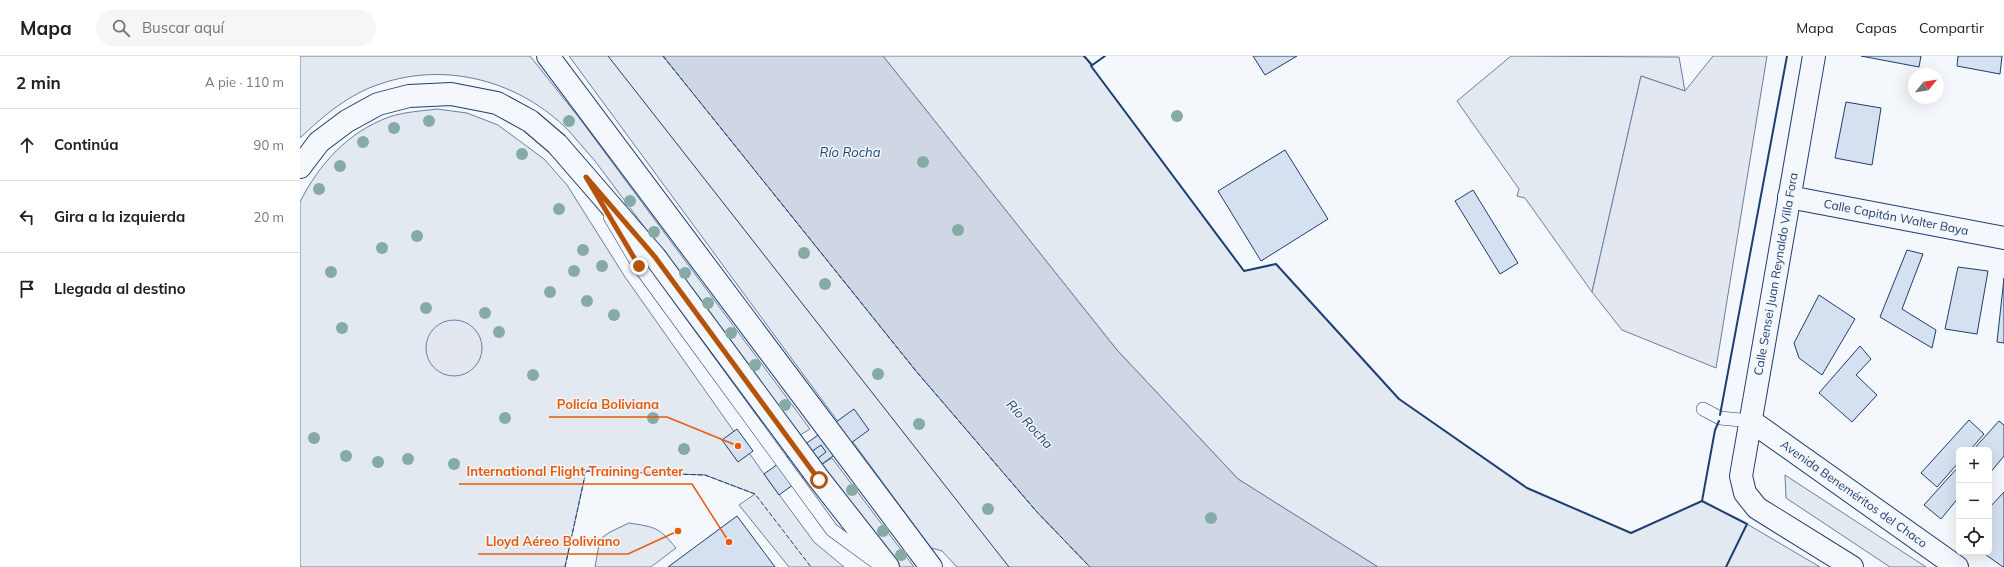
<!DOCTYPE html>
<html lang="es">
<head>
<meta charset="utf-8">
<style>
  :root { --surface:#fff; --page:#f6f6f6; --text:#202124; --muted:#757577; --line:#e0e0e0 }
  body { margin:0; font-family:Mulish,sans-serif; background:var(--page); color:var(--text) }
  .controls { position:absolute; right:12px; bottom:12px; display:grid; overflow:hidden; border-radius:6px; box-shadow:0 4px 16px #0002 }
  .controls button { width:36px; height:36px; display:grid; place-items:center; padding:0; border:0; border-bottom:1px solid var(--line); background:var(--surface); color:var(--text); font:20px sans-serif }
  .compass { position:absolute; left:1608px; top:12px; width:36px; height:36px; border-radius:50%; background:var(--surface); box-shadow:0 4px 16px #0002; rotate:60deg }
  .stop { position:absolute; width:12px; height:12px; margin:-9px; border:3px solid #b45309; border-radius:50%; background:#fff }
  .stop.end { background:#b45309; border-color:#fff; box-shadow:0 1px 4px #0008 }
  .list { margin:0; padding:0; list-style:none }
  h2 { display:flex; justify-content:space-between; align-items:center; height:52px; margin:0; padding:0 16px; font-size:17px }
  h2 small { font-size:13px; font-weight:400; color:var(--muted) }
  .list li { display:grid; grid-template-columns:26px 1fr auto; gap:12px; align-items:center; box-sizing:border-box; height:72px; padding:0 16px; border-top:1px solid var(--line) }
  .list b { display:block; font-size:15px; white-space:nowrap }
  .list em { font-size:13px; font-style:normal; color:var(--muted) }
  .icon { flex:none; width:22px; height:22px; fill:none; stroke:currentColor; stroke-width:2; stroke-linecap:round; stroke-linejoin:round }
  .map { position:relative; flex:none; width:1704px; height:511px; overflow:hidden }
  header { display:flex; align-items:center; gap:24px; box-sizing:border-box; height:56px; padding:0 20px; background:var(--surface); border-bottom:1px solid var(--line) }
  header strong { font-size:19px }
  nav { display:flex; gap:22px; margin-inline-start:auto; font-size:14px }
  .search { width:280px; height:36px; background:var(--page); display:flex; align-items:center; gap:10px; box-sizing:border-box; padding:0 14px; border-radius:22px; color:var(--muted); font-size:15px }
  main { display:flex }
  aside { flex:1; background:var(--surface) }
  .map>svg:first-child { display:block }
</style>
</head>
<body>
<header>
<strong>Mapa</strong>
<div class="search"><svg class="icon" aria-label="search" viewBox="0 0 24 24"><circle cx="10" cy="10" r="6"/><path d="M15 15l6 6"/></svg>Buscar aquí</div>
<nav><a>Mapa</a><a>Capas</a><a>Compartir</a></nav>
</header>
<main>
<aside>
<h2>2 min<small>A pie · 110 m</small></h2>
<ul class="list">
<li><svg class="icon" aria-label="ahead" viewBox="0 0 24 24"><path d="M12 20V5M6 11l6-6 6 6"/></svg><div><b>Continúa</b></div><em>90 m</em></li>
<li><svg class="icon" aria-label="left" viewBox="0 0 24 24"><path d="M17 20v-9H6M10 6l-5 5 5 5"/></svg><div><b>Gira a la izquierda</b></div><em>20 m</em></li>
<li><svg class="icon" aria-label="arrive" viewBox="0 0 24 24"><path d="M6 21V4h12l-3 4 3 4H6"/></svg><div><b>Llegada al destino</b></div></li>
</ul>
</aside>
<div class="map">
<svg width="1704" height="511" viewBox="0 0 1704 511">
  <rect width="100%" height="100%" fill="#f4f7fb"/>
  <path fill="#e3e9f0" stroke="#687fa3" d="M0,0H230L280,63L510,373L500,379L295,105C286,95 278,85 269,75C220,25 146,5 80,28C49,38 23,60 0,82Z
    M269,0H363L616,315L737,456L790,511H657L642,495L631,492Z
    M583,0H784L944,215L976,208L1099,343L1227,432L1331,477L1402,445L1447,468L1520,511H1078L938,423L817,294Z
    M1211,0L1379,1L1385,35L1341,20L1292,236L1225,142L1217,140L1219,133L1157,45Z
    M137,53L167,57L198,69L244,103L267,129L325,221L464,418L514,486L544,511H489L439,449L455,438L405,419L286,415L265,511H0V146C19,108 48,76 89,61C103,56 122,55 137,53Z
    M532,402L614,511H599L521,409Z
    M1485,419L1626,511H1590L1486,442Z
    M329,467C355,471 359,471 376,492L351,511H295L300,483L310,476Z"/>
  <path fill="#e3e8f0" stroke="#687fa3" d="M1413,0H1467L1416,312L1322,274L1292,236L1341,20L1385,35Z
    M126 292a28 28 0 1 1 56 0a28 28 0 1 1-56 0Z"/>
  <path fill="#cfd7e4" stroke="#687fa3" d="M363,0H583L817,294L938,423L1078,511H790L737,456L616,315Z"/>
  <path fill="#d5e0f0" stroke="#1d3f73" d="M953,0H997L965,19Z
    M1561,0H1621L1619,11Z
    M1658,0H1702L1700,18L1657,10Z
    M1546,46L1581,52L1572,109L1535,102Z
    M985,94L1028,163L961,205L918,135Z
    M1173,134L1218,207L1200,218L1155,145Z
    M1607,194L1623,198L1602,253L1636,274L1632,292L1580,261Z
    M1658,211L1688,215L1677,278L1645,273Z
    M1704,222V287L1697,286Z
    M1519,239L1555,263L1522,319L1499,302L1494,287Z
    M1560,290L1571,303L1556,319L1577,339L1552,366L1519,337Z
    M554,353L569,374L479,439L464,418Z
    M1669,364L1684,378L1670,394H1659V406L1637,431L1621,417Z
    M1699,365L1704,369V400L1689,418V394H1673Z
    M437,373L453,395L438,406L422,384Z
    M521,389L526,396L517,403L511,396Z
    M1659,410V441L1641,463L1624,449Z
    M1704,436V511H1703L1682,496H1689V452Z
    M437,460L475,511H368Z"/>
  <g fill="none" stroke-linecap="round" stroke-linejoin="round">
    <defs>
      <path id="service" d="M310,161L339,210L532,474L577,507
        M1403,353L1420,362L1451,365"/>
      <g id="minor">
        <path d="M1514,0L1441,420L1445,437L1457,452L1552,511"/>
        <path id="s1" d="M1489,141L1704,182"/>
        <path id="s2" d="M1451,365L1657,511"/>
      </g>
      <path id="tertiary" d="M248,0L631,511
        M0,111L19,86L47,65L78,48L109,40L151,38L197,47L230,65L257,88L355,201L519,423L588,511"/>
    </defs>
    <use href="#service" stroke="#1d3f73" stroke-width="14"/>
    <use href="#minor" stroke="#1d3f73" stroke-width="24"/>
    <use href="#tertiary" stroke="#1d3f73" stroke-width="24"/>
    <use href="#service" stroke="#f4f7fb" stroke-width="13"/>
    <use href="#minor" stroke="#f4f7fb" stroke-width="22"/>
    <use href="#tertiary" stroke="#f4f7fb" stroke-width="22"/>
    <path stroke="#1d3f73" stroke-width="1" d="M308,0L709,511"/>
    <path stroke="#1d3f73" stroke-width="1" stroke-dasharray="5 2" stroke-linecap="butt" d="M363,0L616,315L737,456L790,511
      M265,511L286,415L405,419L455,438L511,511"/>
    <path stroke="#1d3f73" stroke-width="2" d="M784,0L792,9
      M805,0L791,10L944,215L976,208L1099,343L1227,432L1331,477L1402,445L1415,374L1419,365
      M1420,359L1487,0
      M1402,445L1447,468L1426,511"/>
  </g>
  <g fill="#86aba6">
    <circle cx="877" cy="60" r="6"/>
    <circle cx="129" cy="65" r="6"/>
    <circle cx="269" cy="65" r="6"/>
    <circle cx="94" cy="72" r="6"/>
    <circle cx="63" cy="86" r="6"/>
    <circle cx="222" cy="98" r="6"/>
    <circle cx="623" cy="106" r="6"/>
    <circle cx="40" cy="110" r="6"/>
    <circle cx="19" cy="133" r="6"/>
    <circle cx="330" cy="145" r="6"/>
    <circle cx="259" cy="153" r="6"/>
    <circle cx="658" cy="174" r="6"/>
    <circle cx="354" cy="176" r="6"/>
    <circle cx="117" cy="180" r="6"/>
    <circle cx="82" cy="192" r="6"/>
    <circle cx="283" cy="194" r="6"/>
    <circle cx="504" cy="197" r="6"/>
    <circle cx="302" cy="210" r="6"/>
    <circle cx="274" cy="215" r="6"/>
    <circle cx="31" cy="216" r="6"/>
    <circle cx="385" cy="217" r="6"/>
    <circle cx="525" cy="228" r="6"/>
    <circle cx="250" cy="236" r="6"/>
    <circle cx="287" cy="245" r="6"/>
    <circle cx="408" cy="247" r="6"/>
    <circle cx="126" cy="252" r="6"/>
    <circle cx="185" cy="257" r="6"/>
    <circle cx="314" cy="259" r="6"/>
    <circle cx="42" cy="272" r="6"/>
    <circle cx="199" cy="276" r="6"/>
    <circle cx="431" cy="277" r="6"/>
    <circle cx="455" cy="309" r="6"/>
    <circle cx="578" cy="318" r="6"/>
    <circle cx="233" cy="319" r="6"/>
    <circle cx="485" cy="349" r="6"/>
    <circle cx="205" cy="362" r="6"/>
    <circle cx="353" cy="362" r="6"/>
    <circle cx="619" cy="368" r="6"/>
    <circle cx="14" cy="382" r="6"/>
    <circle cx="384" cy="393" r="6"/>
    <circle cx="46" cy="400" r="6"/>
    <circle cx="108" cy="403" r="6"/>
    <circle cx="78" cy="406" r="6"/>
    <circle cx="154" cy="408" r="6"/>
    <circle cx="552" cy="434" r="6"/>
    <circle cx="688" cy="453" r="6"/>
    <circle cx="911" cy="462" r="6"/>
    <circle cx="583" cy="475" r="6"/>
    <circle cx="601" cy="499" r="6"/>
  </g>
  <g fill="none" stroke-linecap="round" stroke-linejoin="round">
    <path stroke="#b45309" stroke-width="5" d="M339,210L286,121L355,201L519,424"/>
  </g>
  <g text-anchor="middle" stroke-width="3" stroke-linejoin="round" paint-order="stroke">
    <g font-size="12" fill="#1d3f73" stroke="#f4f7fb">
      <text dy="4" stroke="none"><textPath href="#s1" startOffset="109">Calle Capitán Walter Baya</textPath></text>
      <text transform="translate(1476 218) rotate(-80)" y="4">Calle Sensei Juan Reynaldo Villa Fora</text>
      <text dy="4" stroke="none"><textPath href="#s2" startOffset="126">Avenida Beneméritos del Chaco</textPath></text>
    </g>
    <g font-size="13" font-style="italic" fill="#1d3f73" stroke="#f4f7fb">
      <text x="550" y="101">Río Rocha</text>
      <text transform="translate(730 368) rotate(47)" y="5">Río Rocha</text>
    </g>
  </g>
  <path fill="none" stroke="#e8590c" stroke-width="1.5" d="M438 390L367 361H249M429 486L392 428H159M378 475L328 498H178"/>
  <g fill="#e8590c" stroke="#f4f7fb" stroke-width="1.5">
    <circle cx="438" cy="390" r="4"/>
    <circle cx="429" cy="486" r="4"/>
    <circle cx="378" cy="475" r="4"/>
  </g>
  <g font-size="13" text-anchor="middle" font-weight="bold" fill="#e8590c" stroke="#f4f7fb" stroke-width="3" stroke-linejoin="round" paint-order="stroke">
    <text x="308" y="353">Policía Boliviana</text>
    <text x="275" y="420">International Flight Training Center</text>
    <text x="253" y="490">Lloyd Aéreo Boliviano</text>
  </g>
</svg>
<div class="controls">
<button>+</button>
<button>−</button>
<button><svg class="icon" aria-label="locate" viewBox="0 0 24 24"><circle cx="12" cy="12" r="6"/><path d="M12 2v4M12 18v4M2 12h4M18 12h4"/></svg></button>
</div>
<svg class="compass" viewBox="-18 -18 36 36"><path d="M0-13l5 13h-10z" fill="#e53935"/><path d="M0 13l5-13h-10z" fill="#757577"/></svg>
<div class="stop" style="left:519px;top:424px"></div>
<div class="stop end" style="left:339px;top:210px"></div>
</div>
</main>
</body>
</html>
